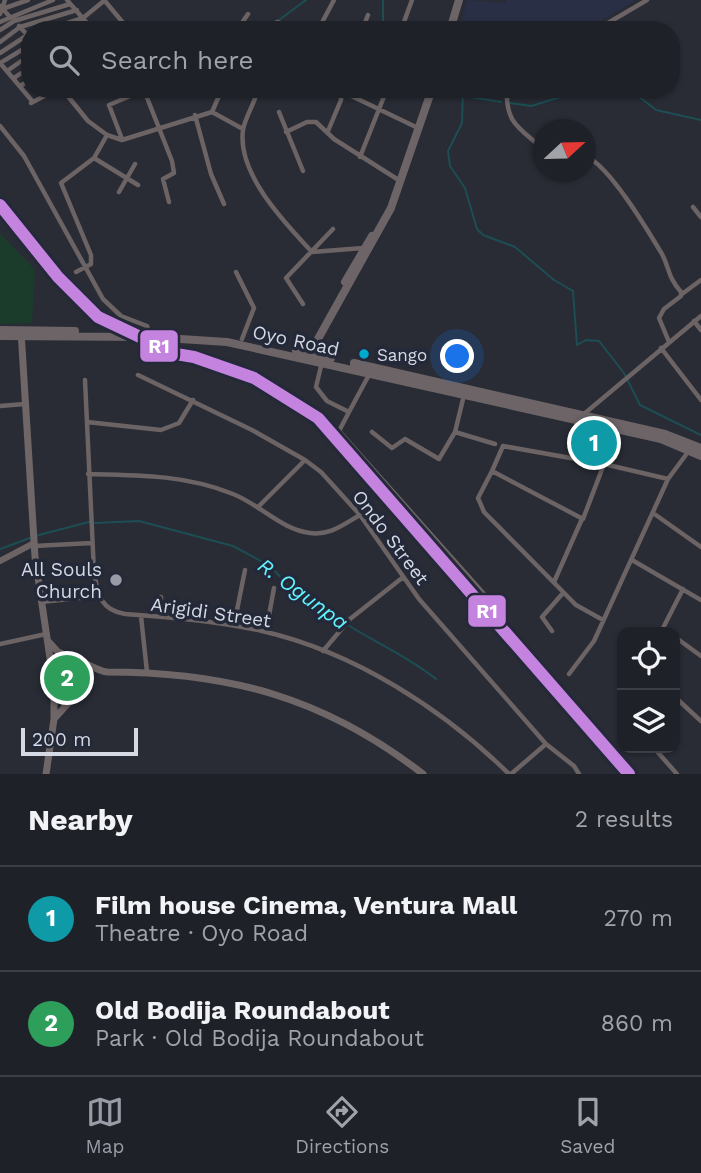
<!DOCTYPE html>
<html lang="en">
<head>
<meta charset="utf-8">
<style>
  :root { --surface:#1f2128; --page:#272930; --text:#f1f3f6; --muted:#a1a3a8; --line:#3c3e45; --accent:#999ca7 }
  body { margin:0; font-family:"Work Sans",sans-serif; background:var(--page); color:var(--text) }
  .controls { position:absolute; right:21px; bottom:21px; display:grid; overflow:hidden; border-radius:14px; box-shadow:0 2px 5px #0004 }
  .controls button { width:63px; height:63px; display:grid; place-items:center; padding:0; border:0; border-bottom:2px solid var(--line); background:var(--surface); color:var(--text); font:35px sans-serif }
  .compass { position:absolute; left:533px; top:119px; width:63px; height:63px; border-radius:50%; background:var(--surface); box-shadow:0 2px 5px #0004; rotate:68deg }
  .scale { position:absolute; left:21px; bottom:18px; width:117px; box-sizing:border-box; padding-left:7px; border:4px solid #d5d9e4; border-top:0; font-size:19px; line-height:24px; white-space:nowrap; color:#d5d9e4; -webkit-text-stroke:5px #24293a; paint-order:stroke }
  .you { position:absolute; left:458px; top:357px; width:24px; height:24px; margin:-18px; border:5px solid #fff; border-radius:50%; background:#1a73e8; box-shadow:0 0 0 10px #1a73e833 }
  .badge { display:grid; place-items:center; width:46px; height:46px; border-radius:50%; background:var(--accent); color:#fff; font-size:23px; font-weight:700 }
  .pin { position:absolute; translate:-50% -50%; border:4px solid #fff; box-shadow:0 2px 7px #0006 }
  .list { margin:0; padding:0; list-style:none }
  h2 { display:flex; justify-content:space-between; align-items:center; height:91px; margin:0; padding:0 28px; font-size:30px }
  h2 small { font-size:23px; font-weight:400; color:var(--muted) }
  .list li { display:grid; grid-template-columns:46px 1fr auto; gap:21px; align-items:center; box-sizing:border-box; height:105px; padding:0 28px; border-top:2px solid var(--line) }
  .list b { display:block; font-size:26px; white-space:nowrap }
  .list p { margin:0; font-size:23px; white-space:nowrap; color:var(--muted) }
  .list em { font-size:23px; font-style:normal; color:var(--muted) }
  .icon { flex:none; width:38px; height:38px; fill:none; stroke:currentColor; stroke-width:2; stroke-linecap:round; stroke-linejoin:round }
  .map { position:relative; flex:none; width:701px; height:774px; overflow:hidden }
  .search { position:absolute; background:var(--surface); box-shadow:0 2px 5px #0004; left:21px; right:21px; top:21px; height:77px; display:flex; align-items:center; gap:18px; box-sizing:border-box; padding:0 24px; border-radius:28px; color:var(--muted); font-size:26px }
  .sheet { height:301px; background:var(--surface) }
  nav { display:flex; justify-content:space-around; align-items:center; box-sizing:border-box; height:98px; border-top:2px solid var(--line); background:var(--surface); font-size:19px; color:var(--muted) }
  nav a { display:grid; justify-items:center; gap:4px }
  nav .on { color:var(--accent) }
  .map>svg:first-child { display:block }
</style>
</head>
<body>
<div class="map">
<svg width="701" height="774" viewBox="0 0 701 774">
  <rect width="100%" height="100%" fill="#292c35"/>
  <path fill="#292f45" d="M467,0L505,3L506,0H636L585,30H460Z"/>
  <path fill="#1b3c2b" d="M0,233L35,270L32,323L0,324Z
    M50 677a17 17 0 1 1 34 0a17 17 0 1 1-34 0Z"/>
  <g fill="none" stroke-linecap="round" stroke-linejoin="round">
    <path stroke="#1c4e53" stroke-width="2" d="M253,30L279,20L306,0
      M383,30V0
      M463,89L462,123L448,151L450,166L465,188L477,229L483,235L515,247L554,280L573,291L577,345L586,340L599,341L624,373L640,405L701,435
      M629,89L656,110L701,120
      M464,96L501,102
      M510,103L531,106L587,89
      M95,523L139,521L233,546L270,566L296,593L314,607L344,622
      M35,536L89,522
      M0,549L30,538
      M348,625C378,644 409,657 436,679"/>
    <path stroke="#6c6364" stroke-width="4.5" d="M67,0L93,30
      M105,1L129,30
      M0,6L10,17
      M2,9L28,0
      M0,14L5,0
      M0,22L53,0
      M19,26L30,38
      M0,30L14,21L70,4
      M46,30L83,18L105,0
      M77,30L89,25
      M237,30L248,14
      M274,30L277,22L300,30
      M318,30L334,0
      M362,30L368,15
      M401,30L412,0
      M596,30L647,0
      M0,42L20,27L77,10
      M0,53L29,34
      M0,63L33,102
      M0,63L30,45
      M7,71L30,55
      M14,78L30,67
      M20,86L30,80
      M62,89L88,121L107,135L122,140L212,112L243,129
      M258,89C255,103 245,117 243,130C237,174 285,223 312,252L363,248
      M337,89L418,128
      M424,89L426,90
      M507,89C505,125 521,128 544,150
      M144,90L172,161L174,173L163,179L169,202
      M31,103L58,89
      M212,112L222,89
      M279,112L303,171
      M195,115L211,174L224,204
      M0,126L24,156L103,299L121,316L147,326L151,338
      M328,131L341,100V90
      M286,132L307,122H316L334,139L397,179
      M122,139L109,105L144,90
      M586,156C610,167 647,229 662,254C670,269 667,276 681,292V296L664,309L659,318L669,342
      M360,157L387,89
      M94,158L138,185
      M119,192L135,164
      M693,207L701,217
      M76,272L91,264V255L61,183L94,158L107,135
      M236,272L254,308L242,339
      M682,294L701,280
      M303,304L286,278L333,229
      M694,321L701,330
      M661,348L701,400
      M322,362L316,387L327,401L349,412L370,373
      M138,375L252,430L305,460L321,472L360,515L419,599L546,744L574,766L579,774
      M85,380L94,572C98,594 100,610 125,614C171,617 217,621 262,631C354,652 443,709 509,774
      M0,406L25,404
      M349,412L339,431L493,604
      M584,414L701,316
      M87,422L161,430L179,423L193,400
      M372,432L392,448L405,439L439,459L455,432L464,395
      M455,432L495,444
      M604,464L503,446L492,471L583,519L604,464L668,479L688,452
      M492,471L478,498L484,512L576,605L603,620
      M88,474C138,475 187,475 233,494C259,504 282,530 310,533C330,536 344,524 360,515
      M259,506L305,460
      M653,513L701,547
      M34,546L92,543
      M632,560L701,600
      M554,582L582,519
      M41,602L99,596
      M141,616L147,672
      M161,617V597
      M234,625L245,570
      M552,631L542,617L563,593
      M266,632L274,588
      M669,632L663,628L683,589
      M675,637L701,656
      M0,644L46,634
      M323,651L350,619L402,578
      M569,674L594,641L668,479
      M675,697L701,721
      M621,708L622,709
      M654,748L677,774
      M511,774L546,744"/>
    <path stroke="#6c6364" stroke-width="6" d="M0,561L34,543"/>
    <path stroke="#6f6667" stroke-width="7" d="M21,331L35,557L51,665
      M48,641L58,652L69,657
      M80,661L87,674L83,690L70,698C43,698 38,658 66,657C78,657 94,670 107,672C230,672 325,698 423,774
      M54,719L72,699
      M46,774L54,719V693"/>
    <path stroke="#6c6467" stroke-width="8" d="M450,30L459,0
      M345,282L372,236
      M0,330L75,331
      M0,336L149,337L227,342L661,439L701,456
      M296,350L331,358
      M309,355L391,208L432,89
      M354,363L665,434L701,448"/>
    <defs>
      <path id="rail-1" d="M0,205L58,277L98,317L176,354L194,357L254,378L318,418L629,774"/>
    </defs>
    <use href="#rail-1" stroke="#24293a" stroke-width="18"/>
    <use href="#rail-1" stroke="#c483df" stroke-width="12"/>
  </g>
  <circle fill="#00a9ce" stroke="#24293a" stroke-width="2.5" cx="364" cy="354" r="6"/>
  <circle fill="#999ca7" stroke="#24293a" stroke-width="2.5" cx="116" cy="580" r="7"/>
  <g text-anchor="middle" stroke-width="7" stroke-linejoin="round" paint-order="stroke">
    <g font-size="17" fill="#d5d9e4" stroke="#24293a" text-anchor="start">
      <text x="377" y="361">Sango</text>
    </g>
    <g font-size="19" fill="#d5d9e4" stroke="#24293a">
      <text transform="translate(296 340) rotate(12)" y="7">Oyo Road</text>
      <text transform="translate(391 537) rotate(53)" y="7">Ondo Street</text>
      <text transform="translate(211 612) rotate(8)" y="7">Arigidi Street</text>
    </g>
    <g font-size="19" fill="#d5d9e4" stroke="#24293a" text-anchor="end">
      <text x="102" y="576">All Souls<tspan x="102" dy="22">Church</tspan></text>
    </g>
    <g font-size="21" font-style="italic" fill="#61f3ff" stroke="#24293a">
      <text transform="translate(303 594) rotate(36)" y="7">R. Ogunpa</text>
    </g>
  </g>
  <g stroke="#24293a" stroke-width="2.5">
    <rect x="139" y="329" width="40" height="34" rx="7" fill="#c483df"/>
    <rect x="467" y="594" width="40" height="34" rx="7" fill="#c483df"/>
  </g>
  <g font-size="19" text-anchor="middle" font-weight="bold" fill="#fff">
    <text x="159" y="353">R1</text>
    <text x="487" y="618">R1</text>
  </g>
</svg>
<div class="controls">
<button><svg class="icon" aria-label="locate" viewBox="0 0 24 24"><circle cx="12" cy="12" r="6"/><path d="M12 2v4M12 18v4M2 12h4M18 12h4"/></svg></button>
<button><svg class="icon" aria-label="layers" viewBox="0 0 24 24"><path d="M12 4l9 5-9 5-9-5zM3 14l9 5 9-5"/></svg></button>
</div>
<svg class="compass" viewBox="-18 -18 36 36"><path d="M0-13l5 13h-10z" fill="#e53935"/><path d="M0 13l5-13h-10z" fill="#a1a3a8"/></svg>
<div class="scale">200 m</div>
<div class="you"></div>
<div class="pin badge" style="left:594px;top:443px;background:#0f9aa8">1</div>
<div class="pin badge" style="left:67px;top:678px;background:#2e9e5b">2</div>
<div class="search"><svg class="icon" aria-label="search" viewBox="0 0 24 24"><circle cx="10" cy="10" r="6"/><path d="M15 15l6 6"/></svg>Search here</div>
</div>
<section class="sheet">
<h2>Nearby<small>2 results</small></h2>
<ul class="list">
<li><span class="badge" style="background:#0f9aa8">1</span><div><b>Film house Cinema, Ventura Mall</b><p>Theatre · Oyo Road</p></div><em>270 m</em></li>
<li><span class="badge" style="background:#2e9e5b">2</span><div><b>Old Bodija Roundabout</b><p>Park · Old Bodija Roundabout</p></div><em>860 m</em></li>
</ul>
</section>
<nav>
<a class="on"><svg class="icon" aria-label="map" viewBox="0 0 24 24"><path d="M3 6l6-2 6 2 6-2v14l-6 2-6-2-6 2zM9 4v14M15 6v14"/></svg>Map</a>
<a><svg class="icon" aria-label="directions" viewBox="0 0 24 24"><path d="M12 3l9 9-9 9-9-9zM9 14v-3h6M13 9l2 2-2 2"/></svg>Directions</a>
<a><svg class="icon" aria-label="saved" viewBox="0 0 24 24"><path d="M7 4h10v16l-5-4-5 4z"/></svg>Saved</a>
</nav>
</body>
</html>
